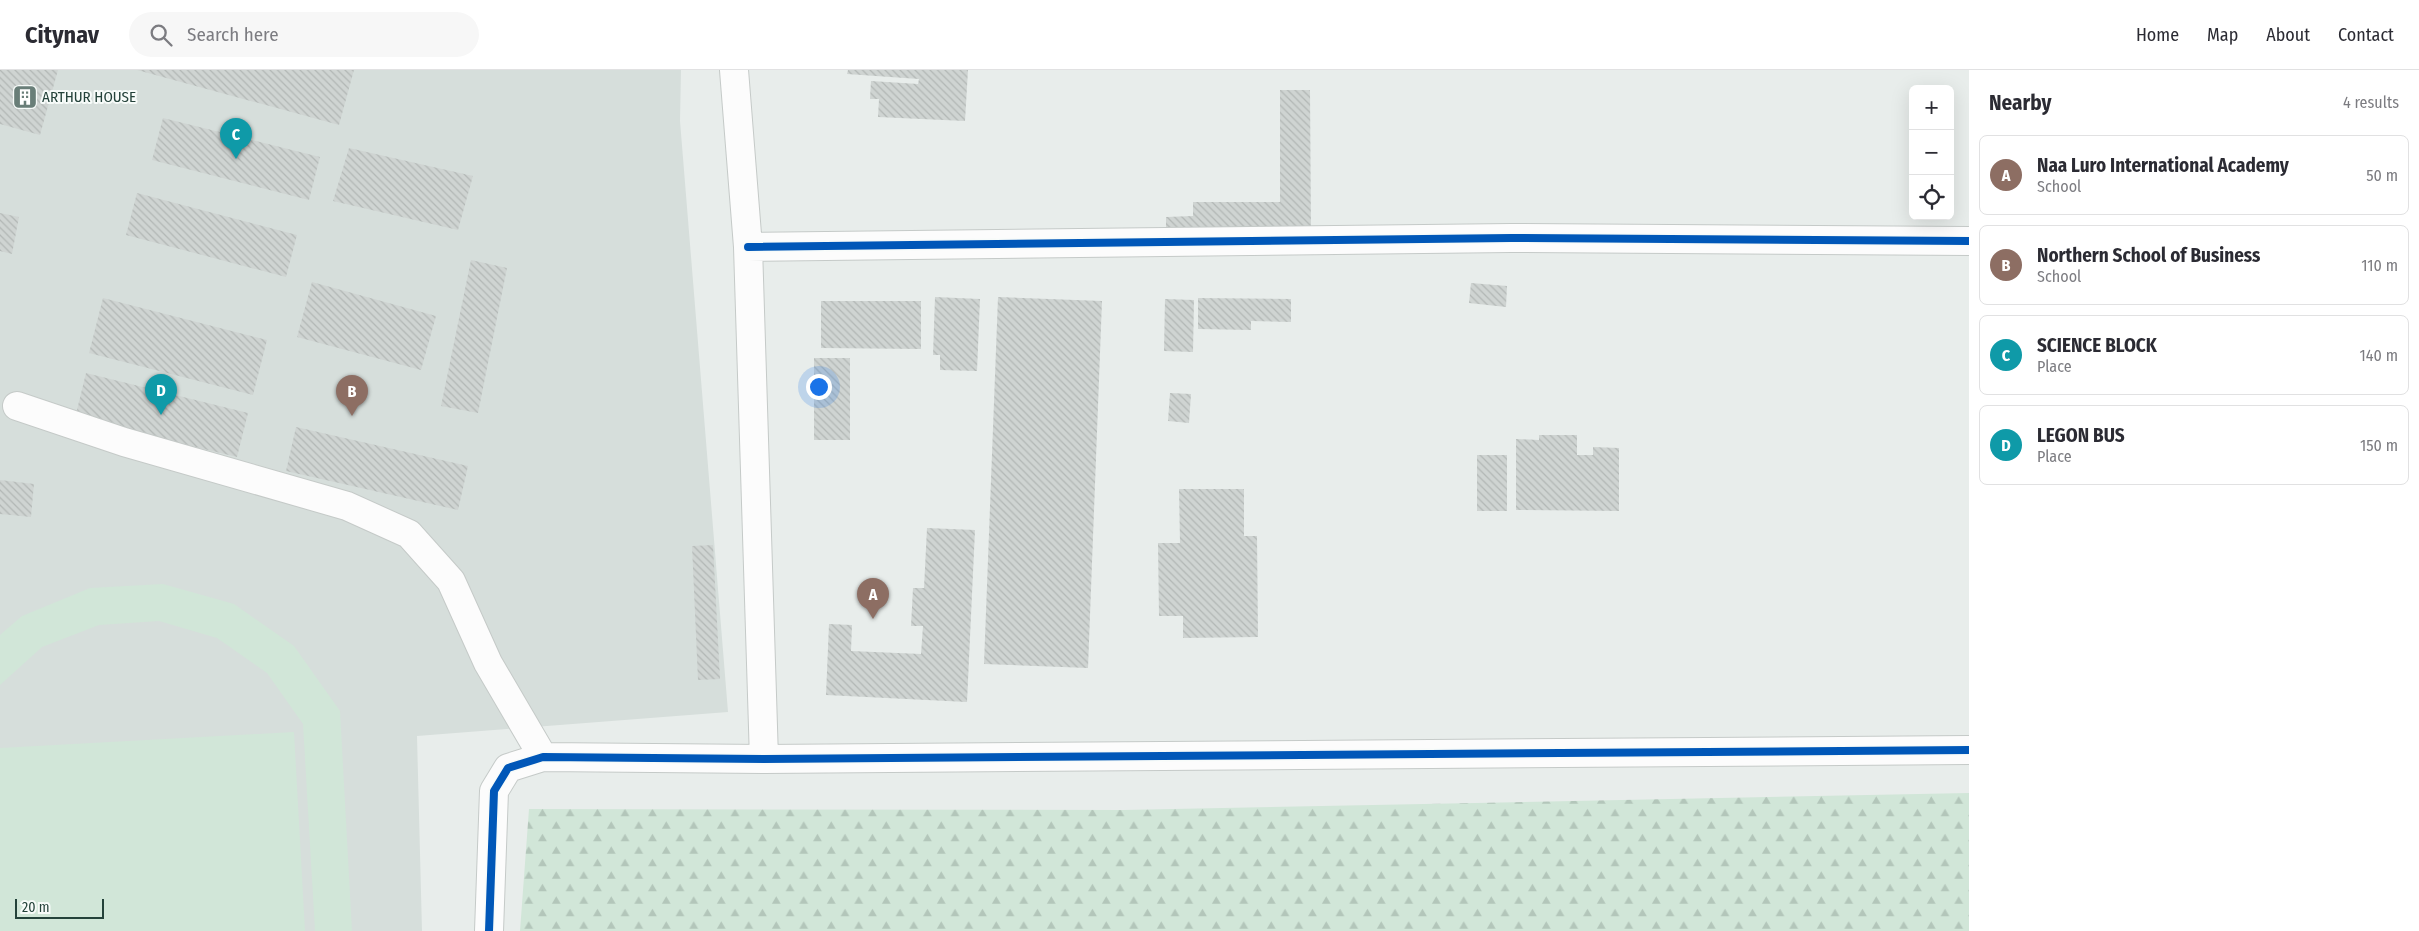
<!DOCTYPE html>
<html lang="en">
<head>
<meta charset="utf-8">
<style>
  :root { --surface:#fff; --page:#f7f7f7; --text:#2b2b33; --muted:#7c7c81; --line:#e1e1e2; --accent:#697e78 }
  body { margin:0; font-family:"Fira Sans Condensed",sans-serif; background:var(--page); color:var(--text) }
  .controls { position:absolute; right:15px; top:15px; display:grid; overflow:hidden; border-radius:8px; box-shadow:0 5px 20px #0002 }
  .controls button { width:45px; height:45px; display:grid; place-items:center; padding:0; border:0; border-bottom:1px solid var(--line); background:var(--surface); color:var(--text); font:25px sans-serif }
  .scale { position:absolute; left:15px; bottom:12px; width:89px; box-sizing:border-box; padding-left:5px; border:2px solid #24423a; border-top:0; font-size:14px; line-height:18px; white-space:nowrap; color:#24423a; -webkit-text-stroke:4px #f7fbf9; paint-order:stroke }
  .you { position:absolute; left:818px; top:316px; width:18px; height:18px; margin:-12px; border:4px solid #fff; border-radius:50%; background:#1a73e8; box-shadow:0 0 0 8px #1a73e833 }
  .badge { display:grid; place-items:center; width:32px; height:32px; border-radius:50%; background:var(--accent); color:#fff; font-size:16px; font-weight:700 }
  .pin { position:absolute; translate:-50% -41px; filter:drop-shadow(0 1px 2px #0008) }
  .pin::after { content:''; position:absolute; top:26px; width:18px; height:15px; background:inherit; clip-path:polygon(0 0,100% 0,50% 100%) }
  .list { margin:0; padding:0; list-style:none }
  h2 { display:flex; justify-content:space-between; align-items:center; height:65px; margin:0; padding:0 20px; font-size:21px }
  h2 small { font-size:16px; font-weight:400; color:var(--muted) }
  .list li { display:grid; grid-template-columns:32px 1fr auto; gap:15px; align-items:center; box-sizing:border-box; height:80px; margin:0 10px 10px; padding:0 10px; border:1px solid var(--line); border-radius:8px }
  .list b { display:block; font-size:19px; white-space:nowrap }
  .list p { margin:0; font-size:16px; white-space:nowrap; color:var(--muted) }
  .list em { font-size:16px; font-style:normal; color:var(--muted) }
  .icon { flex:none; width:28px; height:28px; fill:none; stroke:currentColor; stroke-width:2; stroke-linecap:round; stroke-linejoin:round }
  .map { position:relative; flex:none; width:1969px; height:861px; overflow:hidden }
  header { display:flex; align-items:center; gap:30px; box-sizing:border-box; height:70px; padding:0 25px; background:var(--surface); border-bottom:1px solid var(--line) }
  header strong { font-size:24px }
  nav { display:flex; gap:28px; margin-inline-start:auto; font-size:18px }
  .search { width:350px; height:45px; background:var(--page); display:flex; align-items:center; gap:12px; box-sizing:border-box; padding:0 18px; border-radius:28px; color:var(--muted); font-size:19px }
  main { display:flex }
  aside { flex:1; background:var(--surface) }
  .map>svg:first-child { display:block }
</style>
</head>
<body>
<header>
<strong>Citynav</strong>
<div class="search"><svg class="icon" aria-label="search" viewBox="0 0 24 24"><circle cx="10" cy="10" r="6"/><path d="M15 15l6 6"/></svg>Search here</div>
<nav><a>Home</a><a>Map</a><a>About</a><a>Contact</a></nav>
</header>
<main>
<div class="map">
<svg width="1969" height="861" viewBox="0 0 1969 861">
  <defs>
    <pattern id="forest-firs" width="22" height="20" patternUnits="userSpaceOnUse" patternTransform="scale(1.25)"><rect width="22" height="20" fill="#d1e6d8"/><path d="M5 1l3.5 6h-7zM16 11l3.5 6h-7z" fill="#b3c6ba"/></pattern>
    <pattern id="building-back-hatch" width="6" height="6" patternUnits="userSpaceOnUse" patternTransform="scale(1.25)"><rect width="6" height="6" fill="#cfd4d2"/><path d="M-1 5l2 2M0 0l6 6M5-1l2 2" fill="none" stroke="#b2b7b5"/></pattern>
  </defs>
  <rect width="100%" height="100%" fill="#e8edeb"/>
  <path fill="#d6dedb" d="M0,0H681L680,51L728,642L417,666L422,861H0Z"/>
  <path fill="url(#forest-firs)" d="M1969,723V861H520L529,739L1123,740Z"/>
  <path fill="#d1e6d8" d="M163,514L234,534L294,576L340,641L352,861H315L303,654L267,603L217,568L159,551L99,555L42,577L0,615V565L22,546L90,518Z
    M294,662L305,861H0V678Z"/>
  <path fill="url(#building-back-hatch)" d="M0,0H58L40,65L0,54Z
    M137,0H354L339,55Z
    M848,0H968L965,51L878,47L879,29H870L871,11L918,14L919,9L847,4Z
    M1280,20H1310L1311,163H1166V147L1193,146V132H1280Z
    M163,48L320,87L309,130L152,90Z
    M349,78L473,106L458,160L333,131Z
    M137,123L297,165L286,207L126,165Z
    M0,143L19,147L12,184L0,181Z
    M471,190L507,198L478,343L441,336Z
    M312,212L436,246L421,300L297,267Z
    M1471,213L1507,216L1506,237L1469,233Z
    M935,227L980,229L977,301L940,300V285H933Z
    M998,227L1102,231L1088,598L984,594Z
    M103,228L267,270L253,325L89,283Z
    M1198,228L1291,229V252L1251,251V260L1198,259Z
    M1165,229L1194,230L1193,282L1164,281Z
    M821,231H921V279L821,278Z
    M814,288H850V370H814Z
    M86,303L248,343L237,387L75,348Z
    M1170,323L1191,324L1189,353L1168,351Z
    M296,357L468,396L458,440L286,401Z
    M1539,365H1577V385H1593V377L1619,378V441L1516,440V369L1539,370Z
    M1477,385H1507V441H1477Z
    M0,410L34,414L31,447L0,444Z
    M1179,419H1244V466H1257L1258,567L1183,568V546H1159L1158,473H1180Z
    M927,458L975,460L967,632L826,625L829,554L852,555L851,581L921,584L923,556H911L913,518H924Z
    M713,475L720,609L698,610L692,476Z"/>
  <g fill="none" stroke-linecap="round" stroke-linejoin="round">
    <defs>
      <path id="minor" d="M734,0L748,177L764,689
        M748,177L1511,168L1969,171
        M17,336L124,372L347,436L409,464L451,511L488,593L543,687
        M489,861L494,721L508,698L543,687L764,689L1969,680"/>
    </defs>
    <use href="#minor" stroke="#c5cac8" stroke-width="30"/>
    <use href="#minor" stroke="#fcfcfc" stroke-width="28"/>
    <defs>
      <path id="cycleway" d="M748,177L1511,168L1969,171
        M489,861L494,721L508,698L543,687L764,689L1969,680"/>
    </defs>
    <use href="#cycleway" stroke="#f7fbf9" stroke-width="11"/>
    <use href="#cycleway" stroke="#0057b8" stroke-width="8"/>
  </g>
  <defs>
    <symbol id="building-square" viewBox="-11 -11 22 22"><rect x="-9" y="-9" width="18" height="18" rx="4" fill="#697e78" stroke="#f7fbf9"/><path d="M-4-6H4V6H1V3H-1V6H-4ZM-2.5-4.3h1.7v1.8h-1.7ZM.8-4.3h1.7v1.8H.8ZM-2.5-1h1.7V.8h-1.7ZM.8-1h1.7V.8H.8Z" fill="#fff"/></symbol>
  </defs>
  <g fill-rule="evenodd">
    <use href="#building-square" x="11" y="13" width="28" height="28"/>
  </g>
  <g text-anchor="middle" stroke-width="4" stroke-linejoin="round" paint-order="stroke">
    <g font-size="15" fill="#24423a" stroke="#f7fbf9" text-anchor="start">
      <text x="42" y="32">ARTHUR HOUSE</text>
    </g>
  </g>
</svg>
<div class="controls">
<button>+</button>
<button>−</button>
<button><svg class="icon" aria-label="locate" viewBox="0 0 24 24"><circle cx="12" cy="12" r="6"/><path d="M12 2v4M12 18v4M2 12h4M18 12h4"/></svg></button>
</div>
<div class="scale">20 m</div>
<div class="you"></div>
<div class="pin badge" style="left:873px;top:549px;background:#8d6e63">A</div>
<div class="pin badge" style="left:352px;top:346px;background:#8d6e63">B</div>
<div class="pin badge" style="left:236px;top:89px;background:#0f9aa8">C</div>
<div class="pin badge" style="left:161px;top:345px;background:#0f9aa8">D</div>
</div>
<aside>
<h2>Nearby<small>4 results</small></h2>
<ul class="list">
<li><span class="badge" style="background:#8d6e63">A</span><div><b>Naa Luro International Academy</b><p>School</p></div><em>50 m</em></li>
<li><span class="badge" style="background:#8d6e63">B</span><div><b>Northern School of Business</b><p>School</p></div><em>110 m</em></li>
<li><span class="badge" style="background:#0f9aa8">C</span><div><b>SCIENCE BLOCK</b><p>Place</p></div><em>140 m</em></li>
<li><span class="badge" style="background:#0f9aa8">D</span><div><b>LEGON BUS</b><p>Place</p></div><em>150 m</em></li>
</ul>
</aside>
</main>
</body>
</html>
